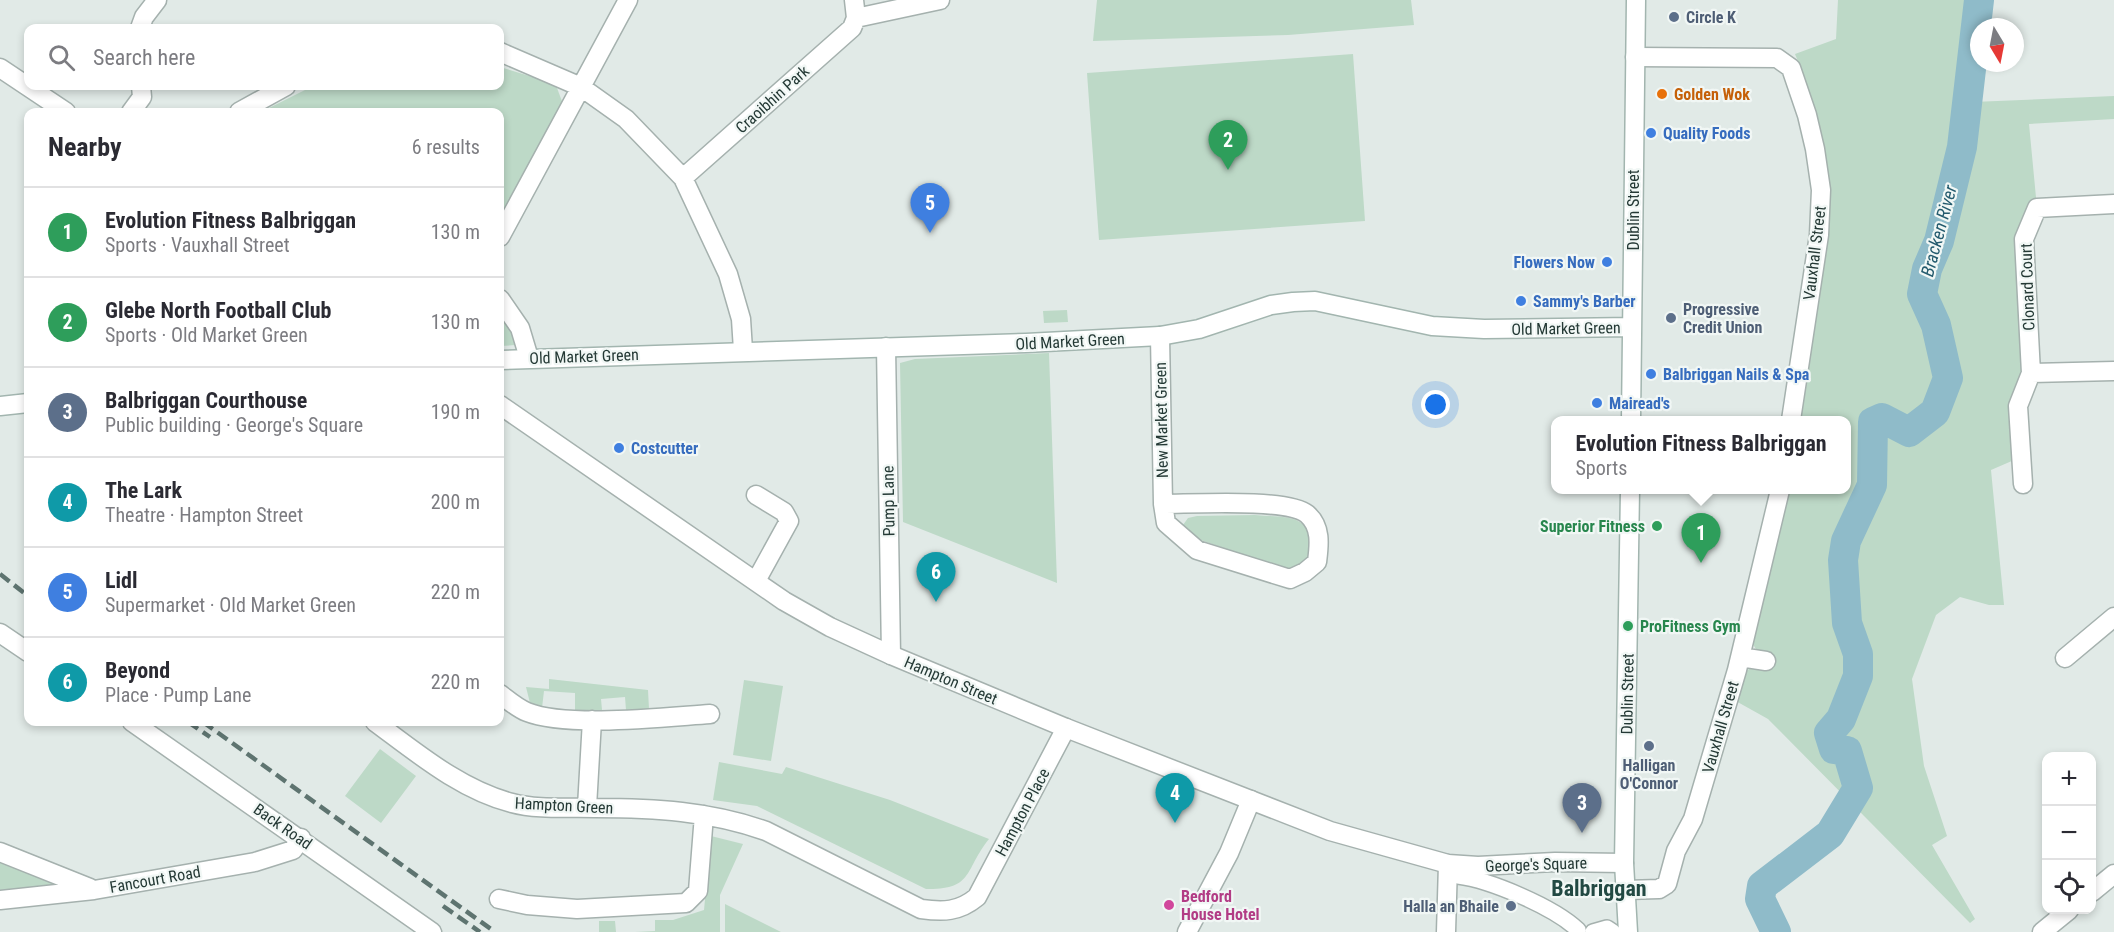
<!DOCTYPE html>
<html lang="en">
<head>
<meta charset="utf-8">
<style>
  :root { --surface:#fff; --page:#f2f2f3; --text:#2b2b33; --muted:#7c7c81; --line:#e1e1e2; --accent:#db2777 }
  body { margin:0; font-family:"Roboto Condensed",sans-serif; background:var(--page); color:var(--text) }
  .controls { position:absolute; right:18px; bottom:18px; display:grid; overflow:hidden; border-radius:12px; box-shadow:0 3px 9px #0003 }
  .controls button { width:54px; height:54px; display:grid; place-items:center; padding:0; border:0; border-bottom:2px solid var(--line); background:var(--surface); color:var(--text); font:30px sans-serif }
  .compass { position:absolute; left:1970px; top:18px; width:54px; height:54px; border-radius:50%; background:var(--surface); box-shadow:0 3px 9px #0003; rotate:170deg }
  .you { position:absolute; left:1436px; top:405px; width:21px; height:21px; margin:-15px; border:4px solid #fff; border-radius:50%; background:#1a73e8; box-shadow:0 0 0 9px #1a73e833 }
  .badge { display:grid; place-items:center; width:39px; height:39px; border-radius:50%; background:var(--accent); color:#fff; font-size:20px; font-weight:700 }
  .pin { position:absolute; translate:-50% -50px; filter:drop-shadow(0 2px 3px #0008) }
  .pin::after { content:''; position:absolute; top:32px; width:21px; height:18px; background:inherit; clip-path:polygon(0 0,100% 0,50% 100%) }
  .popup { position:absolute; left:1551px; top:416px; width:300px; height:78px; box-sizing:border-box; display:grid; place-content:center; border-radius:12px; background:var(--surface); filter:drop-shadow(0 2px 4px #0005); font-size:20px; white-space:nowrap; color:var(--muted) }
  .popup b { font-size:22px; color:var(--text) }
  .popup::after { content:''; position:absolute; left:50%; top:100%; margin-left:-12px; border:12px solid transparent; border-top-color:var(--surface) }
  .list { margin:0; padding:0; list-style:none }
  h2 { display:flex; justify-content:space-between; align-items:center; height:78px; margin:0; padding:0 24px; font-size:26px }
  h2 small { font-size:20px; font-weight:400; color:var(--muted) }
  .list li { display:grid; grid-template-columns:39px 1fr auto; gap:18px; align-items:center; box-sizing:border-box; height:90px; padding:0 24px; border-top:2px solid var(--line) }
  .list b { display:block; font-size:22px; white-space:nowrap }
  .list p { margin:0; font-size:20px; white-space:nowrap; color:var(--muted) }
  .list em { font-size:20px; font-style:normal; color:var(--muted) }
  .icon { flex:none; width:33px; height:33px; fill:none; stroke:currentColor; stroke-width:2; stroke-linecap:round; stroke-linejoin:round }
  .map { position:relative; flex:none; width:2114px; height:932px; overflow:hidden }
  .search { position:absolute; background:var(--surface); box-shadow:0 3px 9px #0003; left:24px; top:24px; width:480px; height:66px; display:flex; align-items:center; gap:15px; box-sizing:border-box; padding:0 21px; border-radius:12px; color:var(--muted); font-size:22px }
  .panel { position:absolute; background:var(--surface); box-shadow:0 3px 9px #0003; left:24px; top:108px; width:480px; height:618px; border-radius:12px }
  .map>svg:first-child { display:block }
</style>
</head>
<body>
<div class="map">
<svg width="2114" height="932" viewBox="0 0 2114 932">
  <rect width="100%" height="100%" fill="#e1eae7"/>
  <path fill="#bdd9c7" d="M1097,0H1411L1414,25L1288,35L1093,41Z
    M1838,0H1986L1983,27H1979V54L1973,102L2114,96V119L2029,124L2037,208L2032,217L2021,457L1991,470L2004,605H1989L1960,597L1936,615L1912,679L1924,766L1947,836L1932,845L1975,919L1970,923L1768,719L1734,700L1742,674L1752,667L1758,652L1752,643L1786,490H1846V420H1796L1828,183C1827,147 1809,87 1795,54L1836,39Z
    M1353,54L1365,221L1099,240L1087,73Z
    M500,67L546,81L557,88L563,104L500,217V112H261L313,86H500Z
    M500,309L518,342L516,345L500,346Z
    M1067,310L1068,322L1044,323L1043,311Z
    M1049,353L1057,583L903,522L900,363L915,359Z
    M1255,515C1287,518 1311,512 1314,553L1298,567L1285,569L1189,536L1183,525L1188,518L1197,516Z
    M549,679L648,690L649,709L626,710L625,697L601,699L602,710H575V693L544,691L542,708L530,703L526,687L549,689Z
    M744,680L783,686L771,761L733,755Z
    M380,749L416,776L381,823L345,796Z
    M719,762L782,774L786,767L890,800L989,839C964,870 974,890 926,889L757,806L713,800Z
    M711,836L743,844L720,895V932H635L655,931V920H673L704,910Z
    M0,862L59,886L0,892Z
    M725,904L781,932H725Z
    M599,921H615L616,932H599Z"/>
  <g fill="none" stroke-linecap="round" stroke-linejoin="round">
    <path stroke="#8fbbc9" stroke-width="30" d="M1776,932L1760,899L1762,886L1830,834L1858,788L1847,751L1834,749L1829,733L1841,719L1858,676V654L1847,623L1843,560L1846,541L1872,485L1873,422L1882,418L1909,432L1935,412L1948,378L1936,325L1922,294L1927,269L1939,241L1962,147L1979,0"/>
    <defs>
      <path id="pedestrian" d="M1471,870L1457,869L1458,876C1490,880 1554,907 1578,930L1577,932
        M1593,932L1607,928L1613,932"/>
      <path id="minor" d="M856,18L940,0
        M140,28L144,17L157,0
        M500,52L581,87L626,119L683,178L728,274L741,319L743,350
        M1635,57L1777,58L1791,68L1807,115L1815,149L1821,190L1819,235L1791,420
        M0,68L66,112
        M131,112L142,97L141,86
        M239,112L286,86
        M683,178L852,28L856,18L854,0
        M500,237L628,0
        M500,299L520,328L529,358
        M1160,336L1163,504L1166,523L1197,550L1290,579L1305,572L1317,562C1319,546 1322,527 1307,514C1287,498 1192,504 1163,504
        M886,347L891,655
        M2031,373L2114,371
        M2023,484L2018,406L2031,373L2024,239L2037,208L2114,204
        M756,495L784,512L789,521L756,581
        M1740,657L1766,661
        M2065,658L2114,617
        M500,694C508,700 517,708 527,712C567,728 665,717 710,714
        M375,722C417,753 461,790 512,803C538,810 568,807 595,808C654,808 710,811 766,831L921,909C943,912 959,912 977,897L1066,728
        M587,807L592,720
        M0,852L90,888
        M1625,890L1659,889L1667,884L1676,851L1693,819L1737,670L1780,490
        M2092,892L2114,874
        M499,899L527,905L577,909L686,903L698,891L704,815
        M0,900L94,890L255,862L293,850L301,838
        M1187,932L1229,853L1251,800
        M1446,932L1448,864
        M2042,932L2069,910"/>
      <path id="tertiary" d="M500,405L784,601L830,627L891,655L1066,728L1330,831L1448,864L1478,866L1555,862L1624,863
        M0,633L28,652
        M132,722L432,932"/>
      <path id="secondary" d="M500,360L1026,343L1160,336L1199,329L1271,305L1293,302L1315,301L1432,326L1484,329L1632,327
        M0,406L28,403
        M1631,420L1636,0
        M1628,932L1624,863L1630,490"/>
    </defs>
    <use href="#pedestrian" stroke="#a5b1ae" stroke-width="18"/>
    <use href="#minor" stroke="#a5b1ae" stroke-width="21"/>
    <use href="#tertiary" stroke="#a5b1ae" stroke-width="21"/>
    <use href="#secondary" stroke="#a2b5af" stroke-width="21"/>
    <use href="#pedestrian" stroke="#fff" stroke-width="15"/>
    <use href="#minor" stroke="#fff" stroke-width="18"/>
    <use href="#tertiary" stroke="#fff" stroke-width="18"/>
    <use href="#secondary" stroke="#fff" stroke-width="18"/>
    <path stroke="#5e7470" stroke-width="4.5" stroke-dasharray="12 6" stroke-linecap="butt" d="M0,574L28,596
      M188,722L210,737
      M203,722L495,932
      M443,906L480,932"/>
  </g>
  <g fill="#5c6f8a" stroke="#f1f7f5" stroke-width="2">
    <circle cx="1674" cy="17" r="6"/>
    <circle cx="1671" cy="318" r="6"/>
    <circle cx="1649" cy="746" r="6"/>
    <circle cx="1511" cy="906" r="6"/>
  </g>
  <circle fill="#e8710a" stroke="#f1f7f5" stroke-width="2" cx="1662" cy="94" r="6"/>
  <g fill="#3f7fe0" stroke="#f1f7f5" stroke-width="2">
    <circle cx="1651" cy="133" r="6"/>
    <circle cx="1607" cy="262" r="6"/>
    <circle cx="1521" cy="301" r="6"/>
    <circle cx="1651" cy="374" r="6"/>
    <circle cx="1597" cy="403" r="6"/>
    <circle cx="619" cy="448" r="6"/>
  </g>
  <g fill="#2e9e5b" stroke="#f1f7f5" stroke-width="2">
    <circle cx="1657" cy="526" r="6"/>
    <circle cx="1628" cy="626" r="6"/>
  </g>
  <circle fill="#d1479c" stroke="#f1f7f5" stroke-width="2" cx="1169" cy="905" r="6"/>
  <g text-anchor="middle" stroke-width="4.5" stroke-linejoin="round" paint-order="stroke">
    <g font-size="16" font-weight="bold" fill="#4e5e75" stroke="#f1f7f5" text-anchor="start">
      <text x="1686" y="23">Circle K</text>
      <text x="1683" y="315">Progressive<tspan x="1683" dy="18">Credit Union</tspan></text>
      <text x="1649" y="771" text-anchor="middle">Halligan<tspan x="1649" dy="18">O'Connor</tspan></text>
      <text x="1499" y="912" text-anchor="end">Halla an Bhaile</text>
    </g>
    <g font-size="16" font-weight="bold" fill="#c56008" stroke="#f1f7f5" text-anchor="start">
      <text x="1674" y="100">Golden Wok</text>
    </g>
    <g font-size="16" fill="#243935" stroke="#f1f7f5">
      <text transform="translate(772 99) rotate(-42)" y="6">Craoibhin Park</text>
      <text transform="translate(1633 210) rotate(-90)" y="6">Dublin Street</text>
      <text transform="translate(1814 253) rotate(-83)" y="6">Vauxhall Street</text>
      <text transform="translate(2027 287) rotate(-92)" y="6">Clonard Court</text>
      <text transform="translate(1566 328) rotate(-1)" y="6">Old Market Green</text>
      <text transform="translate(1070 341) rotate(-3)" y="6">Old Market Green</text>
      <text transform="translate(584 356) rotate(-2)" y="6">Old Market Green</text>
      <text transform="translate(1161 420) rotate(-91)" y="6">New Market Green</text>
      <text transform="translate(888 501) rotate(-91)" y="6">Pump Lane</text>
      <text transform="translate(951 680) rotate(23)" y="6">Hampton Street</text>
      <text transform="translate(1627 694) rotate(-89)" y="6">Dublin Street</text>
      <text transform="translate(1720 727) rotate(-74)" y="6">Vauxhall Street</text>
      <text transform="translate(564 805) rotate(3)" y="6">Hampton Green</text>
      <text transform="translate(1022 812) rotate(-62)" y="6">Hampton Place</text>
      <text transform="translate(283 826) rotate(35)" y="6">Back Road</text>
      <text transform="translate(1536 864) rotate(-2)" y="6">George's Square</text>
      <text transform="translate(155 879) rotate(-10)" y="6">Fancourt Road</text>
    </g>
    <g font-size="16" font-weight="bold" fill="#366cbe" stroke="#f1f7f5" text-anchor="start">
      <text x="1663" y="139">Quality Foods</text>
      <text x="1595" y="268" text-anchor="end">Flowers Now</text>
      <text x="1533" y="307">Sammy's Barber</text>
      <text x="1663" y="380">Balbriggan Nails &amp; Spa</text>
      <text x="1609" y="409">Mairead's</text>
      <text x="631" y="454">Costcutter</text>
    </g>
    <g font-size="16" font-weight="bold" fill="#27864d" stroke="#f1f7f5" text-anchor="end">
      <text x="1645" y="532">Superior Fitness</text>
      <text x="1640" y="632" text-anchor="start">ProFitness Gym</text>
    </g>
    <g font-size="16" font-weight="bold" fill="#b23c85" stroke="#f1f7f5" text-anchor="start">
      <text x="1181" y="902">Bedford<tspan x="1181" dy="18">House Hotel</tspan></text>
    </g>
    <g font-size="18" font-style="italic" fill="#245b6e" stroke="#f1f7f5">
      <text transform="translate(1939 231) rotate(-75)" y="6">Bracken River</text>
    </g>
    <g font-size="22" font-weight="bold" fill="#224943" stroke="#f1f7f5">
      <text x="1599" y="896">Balbriggan</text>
    </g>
  </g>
</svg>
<div class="controls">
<button>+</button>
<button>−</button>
<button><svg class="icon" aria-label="locate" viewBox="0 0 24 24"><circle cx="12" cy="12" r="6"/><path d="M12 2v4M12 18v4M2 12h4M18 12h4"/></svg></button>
</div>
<svg class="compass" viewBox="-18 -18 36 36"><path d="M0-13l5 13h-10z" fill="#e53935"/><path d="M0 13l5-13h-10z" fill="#7c7c81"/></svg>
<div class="you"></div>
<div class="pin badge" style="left:1701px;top:563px;background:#2e9e5b">1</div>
<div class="popup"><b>Evolution Fitness Balbriggan</b>Sports</div>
<div class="pin badge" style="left:1228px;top:170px;background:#2e9e5b">2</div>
<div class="pin badge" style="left:1582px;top:833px;background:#5c6f8a">3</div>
<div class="pin badge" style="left:1175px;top:823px;background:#0f9aa8">4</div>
<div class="pin badge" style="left:930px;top:233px;background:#3f7fe0">5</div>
<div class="pin badge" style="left:936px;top:602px;background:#0f9aa8">6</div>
<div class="search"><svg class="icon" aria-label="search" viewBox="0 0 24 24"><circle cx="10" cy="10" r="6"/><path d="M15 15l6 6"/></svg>Search here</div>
<section class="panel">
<h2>Nearby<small>6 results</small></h2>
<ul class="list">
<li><span class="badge" style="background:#2e9e5b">1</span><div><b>Evolution Fitness Balbriggan</b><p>Sports · Vauxhall Street</p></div><em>130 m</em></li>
<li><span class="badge" style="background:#2e9e5b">2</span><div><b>Glebe North Football Club</b><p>Sports · Old Market Green</p></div><em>130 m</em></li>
<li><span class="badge" style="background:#5c6f8a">3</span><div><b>Balbriggan Courthouse</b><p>Public building · George's Square</p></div><em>190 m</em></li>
<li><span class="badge" style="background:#0f9aa8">4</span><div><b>The Lark</b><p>Theatre · Hampton Street</p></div><em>200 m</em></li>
<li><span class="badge" style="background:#3f7fe0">5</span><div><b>Lidl</b><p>Supermarket · Old Market Green</p></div><em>220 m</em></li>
<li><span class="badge" style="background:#0f9aa8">6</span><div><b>Beyond</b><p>Place · Pump Lane</p></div><em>220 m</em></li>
</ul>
</section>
</div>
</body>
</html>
